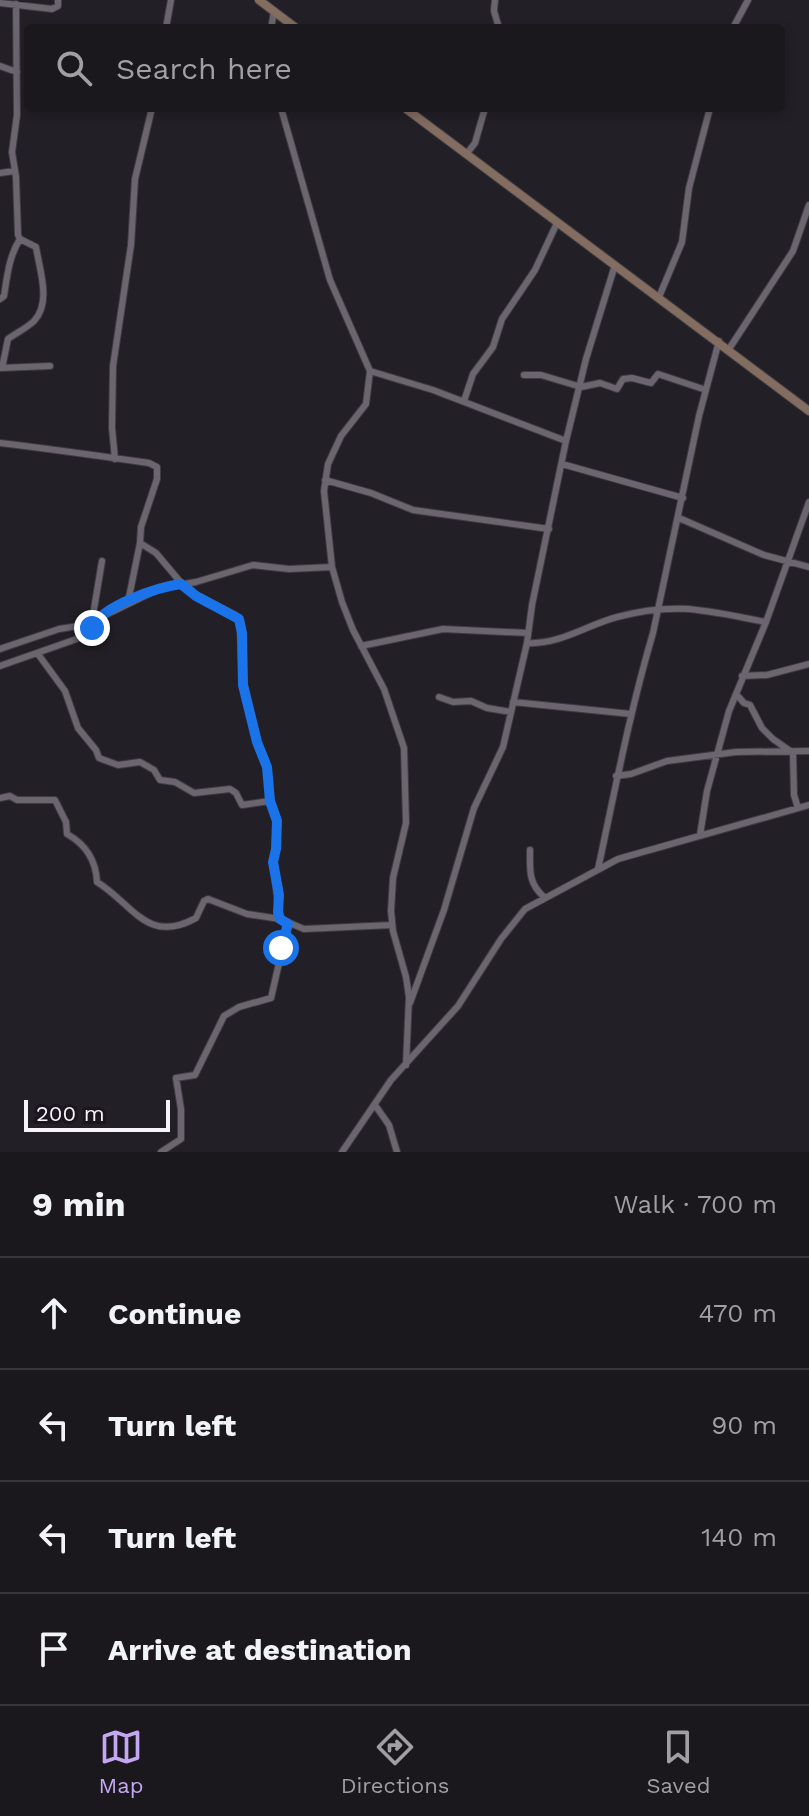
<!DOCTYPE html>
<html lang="en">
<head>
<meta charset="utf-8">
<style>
  :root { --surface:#1a171d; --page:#232026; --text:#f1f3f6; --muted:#9f9fa4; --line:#38363b; --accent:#c4a7f1 }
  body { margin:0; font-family:"Work Sans",sans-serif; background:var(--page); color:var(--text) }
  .scale { position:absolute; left:24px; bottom:20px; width:146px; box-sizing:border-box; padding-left:8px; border:4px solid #f6f3f9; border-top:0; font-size:22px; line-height:28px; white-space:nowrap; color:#f6f3f9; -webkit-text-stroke:6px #1a151e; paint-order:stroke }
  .stop { position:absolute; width:24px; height:24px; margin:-18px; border:6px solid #1a73e8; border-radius:50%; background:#fff }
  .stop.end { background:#1a73e8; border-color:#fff; box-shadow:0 2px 8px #0008 }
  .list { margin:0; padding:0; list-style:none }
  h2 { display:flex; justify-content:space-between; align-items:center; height:104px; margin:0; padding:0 32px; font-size:34px }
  h2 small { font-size:26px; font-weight:400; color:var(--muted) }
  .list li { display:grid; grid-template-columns:52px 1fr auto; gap:24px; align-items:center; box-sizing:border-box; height:112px; padding:0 32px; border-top:2px solid var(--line) }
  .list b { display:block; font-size:30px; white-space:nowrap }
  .list em { font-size:26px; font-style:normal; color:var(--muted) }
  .icon { flex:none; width:44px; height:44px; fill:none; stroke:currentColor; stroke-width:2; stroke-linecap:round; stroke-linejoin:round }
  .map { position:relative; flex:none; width:809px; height:1152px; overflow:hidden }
  .search { position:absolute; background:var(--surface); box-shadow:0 4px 12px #0003; left:24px; right:24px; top:24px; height:88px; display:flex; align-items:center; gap:20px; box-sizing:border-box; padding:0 28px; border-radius:8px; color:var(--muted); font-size:30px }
  .sheet { height:552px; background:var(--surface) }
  nav { display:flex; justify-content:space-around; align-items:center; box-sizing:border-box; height:112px; border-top:2px solid var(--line); background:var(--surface); font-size:22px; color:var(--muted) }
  nav a { display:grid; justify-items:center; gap:4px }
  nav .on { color:var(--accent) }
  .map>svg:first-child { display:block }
</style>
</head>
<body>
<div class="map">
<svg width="809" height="1152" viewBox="0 0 809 1152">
  <rect width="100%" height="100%" fill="#231f27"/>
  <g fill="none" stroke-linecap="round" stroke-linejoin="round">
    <defs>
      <path id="street" d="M495,0L494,11L499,28
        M0,3L52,9L58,6V0
        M166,28L171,0
        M271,28L274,12
        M733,28L748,0
        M0,66L17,72
        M281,108L330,280L370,371L366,404L341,436L328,464L324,491L332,567L342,602L353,630L384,689L404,748L406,823L393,878L391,911L393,931L406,977L409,997L406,1065
        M468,152L475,143L485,108
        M0,173L14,171
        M659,297L682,242L689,188L710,108
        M0,299L4,296C7,277 9,256 20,239
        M729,349L793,251L809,205
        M0,368L50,366
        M2,368L8,339C16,333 27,328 34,321C52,302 39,268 36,247L20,239L18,235L16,177L12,152L17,115L16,4
        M370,371L433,390L566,441
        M524,375H541L581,387L600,383L617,389L623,379L632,378L651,383L658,374L706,390
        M464,401L473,374L493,347L502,319L535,270L557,223
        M0,443C50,449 100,456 149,463L157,467V479L141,527L140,543L128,602
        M115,459L112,428L113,366L131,245L135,179L152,108
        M562,464L683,498
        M325,480L371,493L413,510L549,529
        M679,518L764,555L809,567
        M140,543L156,553L188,591L235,615L240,623L243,685L257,742L267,767L270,801L277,821L276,849L273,862L280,919L304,929L392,925
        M92,621L102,561
        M527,643C559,645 587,625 617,617C677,601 707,611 766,622
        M361,646L443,629L528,633
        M0,649L59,629L85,625L161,588L196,582L253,565L289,569L332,567
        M38,654L65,691L78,728L96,750L99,758L118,765L140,762L154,770L160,780L175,782L194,793L230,789L236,793L242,805L270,801
        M0,666L88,635L96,619
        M742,676L767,675L809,664
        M736,694L744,703L750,705L762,728L773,739L793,753L794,795L798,808
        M439,697L453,702L471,701L487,708L511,712
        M513,702L631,714
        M616,776L631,774L667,761L736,752L809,751
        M0,798L10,796L17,800H55L66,822L67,834C85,844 96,860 97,882C133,904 147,945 196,918L204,901L208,899L247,914L280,919
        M700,835L707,791L729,711L766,622L809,502
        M530,850C530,870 528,883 544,897
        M598,869C615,790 630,711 653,633L699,416L719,341
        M410,1003L444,910L474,808L503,747L527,643L532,605L566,441L586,359L615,265
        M375,1105L389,1125L397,1152
        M161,1152L181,1139V1109L176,1078L195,1075L224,1016L239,1007L271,998L288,924
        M342,1152L391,1080L458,1006L501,939L525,909L618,859L809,805"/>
      <path id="secondary" d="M259,0L296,28
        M405,108L809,411"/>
    </defs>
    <use href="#street" stroke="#3f3c43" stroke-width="8"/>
    <use href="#secondary" stroke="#3f3c43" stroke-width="10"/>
    <use href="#street" stroke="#6b656f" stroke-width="6"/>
    <use href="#secondary" stroke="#826d60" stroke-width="8"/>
  </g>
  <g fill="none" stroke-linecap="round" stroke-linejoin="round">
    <path stroke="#1a73e8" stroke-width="10" d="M92,628C101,606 158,587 181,584L196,596L239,619L242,633L243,685L257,742L267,767L270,801L277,821L276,849L273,862L279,895L278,912L280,919L288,924L281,948"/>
  </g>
</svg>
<div class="scale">200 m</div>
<div class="stop" style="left:281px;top:948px"></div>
<div class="stop end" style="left:92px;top:628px"></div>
<div class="search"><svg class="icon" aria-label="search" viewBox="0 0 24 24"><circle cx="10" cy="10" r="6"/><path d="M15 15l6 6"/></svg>Search here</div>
</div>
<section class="sheet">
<h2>9 min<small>Walk · 700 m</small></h2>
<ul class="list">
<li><svg class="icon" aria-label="ahead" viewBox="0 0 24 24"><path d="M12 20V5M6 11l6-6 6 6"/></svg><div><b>Continue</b></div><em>470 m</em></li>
<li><svg class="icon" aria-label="left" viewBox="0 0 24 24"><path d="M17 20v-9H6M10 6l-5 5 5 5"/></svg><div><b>Turn left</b></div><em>90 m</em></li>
<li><svg class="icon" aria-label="left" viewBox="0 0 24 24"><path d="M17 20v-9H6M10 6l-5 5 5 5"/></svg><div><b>Turn left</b></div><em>140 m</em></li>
<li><svg class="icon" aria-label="arrive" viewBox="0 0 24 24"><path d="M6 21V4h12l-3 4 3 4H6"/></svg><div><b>Arrive at destination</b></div></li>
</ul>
</section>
<nav>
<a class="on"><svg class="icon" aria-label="map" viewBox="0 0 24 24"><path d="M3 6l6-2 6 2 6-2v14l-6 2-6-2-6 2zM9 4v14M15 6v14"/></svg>Map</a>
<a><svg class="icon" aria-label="directions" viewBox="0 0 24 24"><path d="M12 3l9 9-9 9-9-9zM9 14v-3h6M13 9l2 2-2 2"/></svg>Directions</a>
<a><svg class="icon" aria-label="saved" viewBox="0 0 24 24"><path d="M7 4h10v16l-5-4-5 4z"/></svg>Saved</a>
</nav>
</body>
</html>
